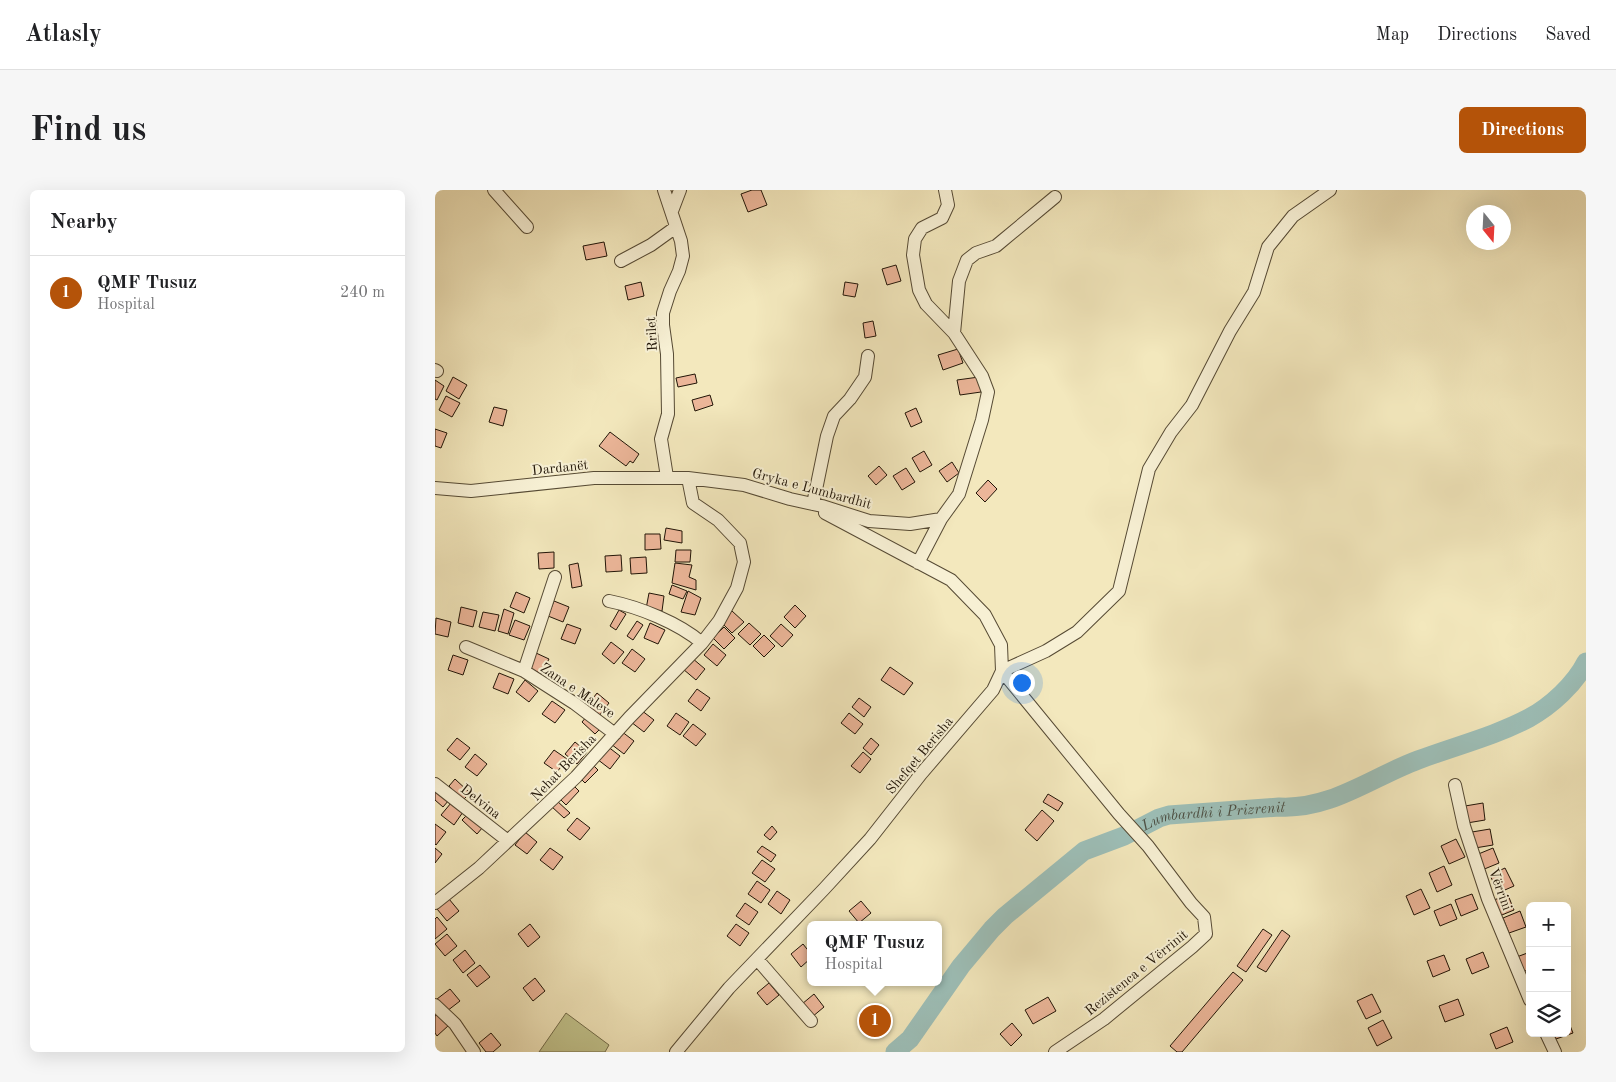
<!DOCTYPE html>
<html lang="en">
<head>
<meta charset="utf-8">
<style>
  :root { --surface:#fff; --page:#f6f6f6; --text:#202124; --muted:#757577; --line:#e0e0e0; --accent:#b45309 }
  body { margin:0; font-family:"Old Standard TT",serif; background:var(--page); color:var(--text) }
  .controls { position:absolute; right:15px; bottom:15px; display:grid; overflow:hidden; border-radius:8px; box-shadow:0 5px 20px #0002 }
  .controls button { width:45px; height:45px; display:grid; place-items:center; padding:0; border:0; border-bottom:1px solid var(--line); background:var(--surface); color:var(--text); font:25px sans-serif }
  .compass { position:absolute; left:1031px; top:15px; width:45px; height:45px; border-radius:50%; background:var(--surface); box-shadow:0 5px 20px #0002; rotate:162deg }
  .you { position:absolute; left:586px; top:492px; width:18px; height:18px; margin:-12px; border:4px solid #fff; border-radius:50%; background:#1a73e8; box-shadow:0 0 0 8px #1a73e833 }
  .badge { display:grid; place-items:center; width:32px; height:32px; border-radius:50%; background:var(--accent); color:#fff; font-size:16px; font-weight:700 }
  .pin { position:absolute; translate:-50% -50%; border:2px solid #fff; box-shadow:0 1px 5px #0006 }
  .popup { position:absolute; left:372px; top:731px; width:135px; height:65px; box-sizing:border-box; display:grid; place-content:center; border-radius:8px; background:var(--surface); filter:drop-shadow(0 1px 4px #0005); font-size:16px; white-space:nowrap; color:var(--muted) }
  .popup b { font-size:19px; color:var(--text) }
  .popup::after { content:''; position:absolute; left:50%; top:100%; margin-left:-10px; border:10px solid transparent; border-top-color:var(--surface) }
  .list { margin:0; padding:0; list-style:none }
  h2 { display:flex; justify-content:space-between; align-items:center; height:65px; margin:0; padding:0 20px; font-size:21px }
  h2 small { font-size:16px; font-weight:400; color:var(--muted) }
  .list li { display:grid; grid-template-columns:32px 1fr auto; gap:15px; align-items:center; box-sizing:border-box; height:75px; padding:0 20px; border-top:1px solid var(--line) }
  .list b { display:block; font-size:19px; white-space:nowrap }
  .list p { margin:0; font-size:16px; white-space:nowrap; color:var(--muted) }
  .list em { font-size:16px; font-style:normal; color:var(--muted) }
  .icon { flex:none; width:28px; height:28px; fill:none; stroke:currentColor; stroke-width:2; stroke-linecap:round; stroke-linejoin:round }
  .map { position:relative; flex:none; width:1151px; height:862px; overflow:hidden; border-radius:8px }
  header { display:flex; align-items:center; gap:30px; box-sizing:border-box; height:70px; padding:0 25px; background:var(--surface); border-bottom:1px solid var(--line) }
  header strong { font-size:24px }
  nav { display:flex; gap:28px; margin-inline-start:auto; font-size:18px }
  .intro { display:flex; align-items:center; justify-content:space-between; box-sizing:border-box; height:120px; padding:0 30px }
  h1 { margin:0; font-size:35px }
  .button { padding:12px 22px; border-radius:8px; background:var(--accent); color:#fff; font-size:18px; font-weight:700 }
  main { display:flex; gap:30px; padding:0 30px }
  aside { flex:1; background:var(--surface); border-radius:8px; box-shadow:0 5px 20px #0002 }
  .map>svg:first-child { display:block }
</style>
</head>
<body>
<header>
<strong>Atlasly</strong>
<nav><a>Map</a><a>Directions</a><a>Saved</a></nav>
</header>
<div class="intro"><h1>Find us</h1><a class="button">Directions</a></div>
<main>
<aside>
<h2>Nearby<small></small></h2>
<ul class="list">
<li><span class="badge">1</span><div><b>QMF Tusuz</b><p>Hospital</p></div><em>240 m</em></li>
</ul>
</aside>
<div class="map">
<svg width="1151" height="862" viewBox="0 0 1151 862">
  <rect width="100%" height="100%" fill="#f3e8bd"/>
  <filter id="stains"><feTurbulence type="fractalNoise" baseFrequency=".004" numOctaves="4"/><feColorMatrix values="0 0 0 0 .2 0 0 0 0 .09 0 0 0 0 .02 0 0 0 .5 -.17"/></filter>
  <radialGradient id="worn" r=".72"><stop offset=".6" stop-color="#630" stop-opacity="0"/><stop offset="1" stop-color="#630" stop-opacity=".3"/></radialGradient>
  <path fill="#c2c48d" stroke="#726c4a" d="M131,823L174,855L170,862H104Z"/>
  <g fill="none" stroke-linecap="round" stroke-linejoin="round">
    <path stroke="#9dbfb8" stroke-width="19" id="s1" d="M460,862L475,849L526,776L557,739L570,726L649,661L689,646L724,628L734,625L844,617C896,620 937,587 983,570C1020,556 1060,546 1094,528C1116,516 1140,494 1151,472"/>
  </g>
  <path fill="#ecb699" stroke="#211507" d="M317,0H326L332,15L313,22L306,4Z
    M169,52L172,66L151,70L148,56Z
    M461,75L466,91L452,95L447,79Z
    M206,92L209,106L193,110L190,96Z
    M410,92L423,94L420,107L408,105Z
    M438,131L441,146L430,148L428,133Z
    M523,159L528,173L508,180L503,165Z
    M260,184L262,193L243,197L241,188Z
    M18,187L32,195L24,209L11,201Z
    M544,187L546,202L525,205L522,190Z
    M0,190L9,196L2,210L0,209Z
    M275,205L278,215L260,221L257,210Z
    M11,206L25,213L17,227L4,220Z
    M59,217L72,220L68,236L54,232Z
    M481,218L487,232L476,237L470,223Z
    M0,239L12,243L6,258L0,256Z
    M175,242L204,264L198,273L195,271L191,276L164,256Z
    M489,261L497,275L485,282L477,268Z
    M517,272L524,283L512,292L504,281Z
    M444,276L452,285L441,295L433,286Z
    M471,278L480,292L467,300L458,286Z
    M553,290L562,299L550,312L541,303Z
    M231,338L247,341V353L229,350Z
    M210,344H225L226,359L210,360Z
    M241,360H256L255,372H240Z
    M119,362V378L104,379L103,363Z
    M186,365L187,381L171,382L170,366Z
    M211,367L212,383L196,384L195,368Z
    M143,373L147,396L137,398L134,375Z
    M240,373L257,375L254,387L261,390V400L237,393Z
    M237,395L252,401L248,409L234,404Z
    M253,401L266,408L260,425L246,422Z
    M81,402L95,408L89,423L75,417Z
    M214,403L229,406L227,421L211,419Z
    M119,411L134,417L128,432L113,426Z
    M360,415L371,426L360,438L349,427Z
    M26,417L42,421L38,437L23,433Z
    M69,419L79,423L73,444L63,441Z
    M184,420L191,424L181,440L175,436Z
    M297,421L309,432L297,443L286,432Z
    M48,422L64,425L60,441L44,437Z
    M1,428L16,432L13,447L0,444Z
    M80,430L95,436L89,450L74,445Z
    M202,431L208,435L198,450L192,446Z
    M215,433L230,440L223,454L209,448Z
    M314,433L326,444L315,455L303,444Z
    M132,434L146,439L140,454L126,449Z
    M346,434L358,445L347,457L335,446Z
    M289,437L300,448L289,459L278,448Z
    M329,445L340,456L329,467L318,456Z
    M176,452L189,462L179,474L167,464Z
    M278,454L291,465L282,476L269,465Z
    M197,459L210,469L200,482L187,473Z
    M101,463L114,469L106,484L93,477Z
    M18,465L33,470L28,485L13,480Z
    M257,468L270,479L261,490L248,479Z
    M455,477L478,493L469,505L446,490Z
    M64,483L79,489L73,504L58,498Z
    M90,490L103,501L94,512L81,502Z
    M262,499L275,508L266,521L253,511Z
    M162,503L174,513L164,526L152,516Z
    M424,508L436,517L429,527L417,517Z
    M117,511L130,520L120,533L107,524Z
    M206,520L219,530L209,542L196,532Z
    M241,523L254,532L245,545L232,536Z
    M414,523L428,534L420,544L406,533Z
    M152,526L165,539L160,544L147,532Z
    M258,534L271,544L261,556L248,546Z
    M186,541L199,551L189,564L176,554Z
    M22,548L35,558L25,570L12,560Z
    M436,548L444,555L436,565L428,558Z
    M140,552L152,562L142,574L130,564Z
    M172,556L185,566L175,579L162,569Z
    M119,560L132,569L122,582L109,573Z
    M428,562L436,569L425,583L416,576Z
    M40,564L52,574L42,586L30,577Z
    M158,575L163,580L150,593L145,588Z
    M20,589L35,603L28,610L14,596Z
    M0,596L14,610L8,617L0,610Z
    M139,596L144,601L131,615L126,610Z
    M613,604L628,613L623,621L608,612Z
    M121,610L135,623L129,628L116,616Z
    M16,613L28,622L19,635L6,625Z
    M1048,613L1050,630L1032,633L1030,616Z
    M607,620L619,631L602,651L590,640Z
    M34,623L48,637L42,644L27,630Z
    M142,628L155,638L145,650L132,640Z
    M0,634L11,642L1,655L0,654Z
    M337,636L342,642L335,650L329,645Z
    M1055,639L1058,655L1040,658L1037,642Z
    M90,642L102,652L92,664L80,655Z
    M1021,649L1030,667L1014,674L1006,656Z
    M327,656L341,665L336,672L322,662Z
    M0,658L7,664L0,673Z
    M115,658L128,667L118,680L105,670Z
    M1058,658L1064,673L1047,680L1041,665Z
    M327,670L340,679L330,692L317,683Z
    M1009,676L1017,695L1002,702L994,683Z
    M1070,678L1079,696L1063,703L1055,685Z
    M322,691L335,700L326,713L313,704Z
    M986,699L995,718L979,725L971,706Z
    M342,701L355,710L346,724L333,714Z
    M1037,704L1043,719L1026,726L1020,710Z
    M1073,705L1079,720L1062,727L1056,711Z
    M14,709L24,721L12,731L2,719Z
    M426,711L436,723L424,733L414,721Z
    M310,713L323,722L314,735L301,726Z
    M1016,714L1022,729L1005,736L999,721Z
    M1085,721L1091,737L1074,743L1068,728Z
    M2,727L12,739L0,749V729Z
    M95,734L105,747L93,757L83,744Z
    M301,734L314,743L305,756L292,746Z
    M828,739L837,745L811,782L802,776Z
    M847,740L855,746L831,782L822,777Z
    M12,744L22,756L10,766L0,754Z
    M368,754L376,764V768L366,777L356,764Z
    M30,760L40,773L28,783L18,770Z
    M1048,762L1054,777L1037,784L1031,769Z
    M1095,762V779L1085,783L1079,768Z
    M1009,765L1015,780L998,787L992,771Z
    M45,775L55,787L42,797L32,785Z
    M798,782L808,790L747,862H742L735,856Z
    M100,788L110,801L98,811L88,798Z
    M334,793L344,805L332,815L322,803Z
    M15,799L25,811L12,821L2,809Z
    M379,804L389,817L377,827L367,814Z
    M937,804L946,822L931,829L922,811Z
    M613,807L621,821L598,834L590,820Z
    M1023,809L1029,825L1010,832L1004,816Z
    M4,823L14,835L2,846L0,843V826Z
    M1132,828L1138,843L1121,849L1119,843H1132Z
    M948,830L957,848L942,856L933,838Z
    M577,833L587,845L576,856L565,844Z
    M1072,837L1078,852L1061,859L1055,844Z
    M56,843L66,855L58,862H51L44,853Z"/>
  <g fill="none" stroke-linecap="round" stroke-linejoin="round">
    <defs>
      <path id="minor" d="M59,0L92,37
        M229,0L246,51L248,66L244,81L235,101L228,123V135L232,164L233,224L226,249L232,287
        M237,21L245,0
        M186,71L216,55L241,37
        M519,143L524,91L532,70L541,63L561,56L620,7
        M0,180L2,181
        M0,298L36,301L159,288H253L309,295L355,309L387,316L434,331L475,334L506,329L524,304L547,230L553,202L547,186L519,143L491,114L484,100L478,65L480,49L487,38L507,28L513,15L510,0
        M378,314L392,246L399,226L415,209L430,187L433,166
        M483,373L506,329
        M174,411C204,417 244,433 267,453
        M31,457L89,481L139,513L180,544
        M89,481L120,387
        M0,594L73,651
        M1020,595L1029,636L1053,709L1095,810
        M0,713L44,678L141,587L194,528L267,453L284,431L302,398L309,372L305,353L283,330L258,313L253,288
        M322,769L376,831
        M0,815L20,834L39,862
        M1111,843L1120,862
        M241,862L294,798L389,699L435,649L486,584L558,500L567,481L566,455L550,425L516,390L390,323
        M620,862L669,829L757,757L771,744L769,727L756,713L713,656L684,624L567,481L611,461L642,442L684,401L714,279L736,242L757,215L795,141L819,102L833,57L858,26L895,0"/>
    </defs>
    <use href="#minor" stroke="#564a34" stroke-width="14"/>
    <use href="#minor" stroke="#f7f0d4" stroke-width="12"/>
  </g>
  <g text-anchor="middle" stroke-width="4" stroke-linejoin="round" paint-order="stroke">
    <g font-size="14" fill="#211507" stroke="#f7f0d4">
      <text transform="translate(216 144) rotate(-93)" y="5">Rrilet</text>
      <text transform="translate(125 277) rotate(-6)" y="5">Dardanët</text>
      <text transform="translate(377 298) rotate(15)" y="5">Gryka e Lumbardhit</text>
      <text transform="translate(143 500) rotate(34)" y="5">Zana e Maleve</text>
      <text transform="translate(484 565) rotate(-50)" y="5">Shefqet Berisha</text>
      <text transform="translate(128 577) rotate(-46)" y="5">Nehat Berisha</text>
      <text transform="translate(46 611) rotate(38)" y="5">Delvina</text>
      <text transform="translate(1066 699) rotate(70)" y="5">Vërrini</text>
      <text transform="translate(701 782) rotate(-39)" y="5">Rezistenca e Vërrinit</text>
    </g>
    <g font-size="15" font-style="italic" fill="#4c5045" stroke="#f7f0d4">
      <text dy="5" stroke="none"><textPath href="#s1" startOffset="414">Lumbardhi i Prizrenit</textPath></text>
    </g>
  </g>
  <rect width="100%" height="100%" filter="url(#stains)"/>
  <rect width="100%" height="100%" fill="url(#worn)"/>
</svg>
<div class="controls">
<button>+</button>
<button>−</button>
<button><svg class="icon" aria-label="layers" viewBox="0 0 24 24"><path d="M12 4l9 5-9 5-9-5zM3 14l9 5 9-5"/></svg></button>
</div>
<svg class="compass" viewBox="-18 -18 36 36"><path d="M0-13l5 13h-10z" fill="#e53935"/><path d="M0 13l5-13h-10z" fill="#757577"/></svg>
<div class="you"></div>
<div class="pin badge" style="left:440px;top:831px">1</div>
<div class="popup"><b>QMF Tusuz</b>Hospital</div>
</div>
</main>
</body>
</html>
